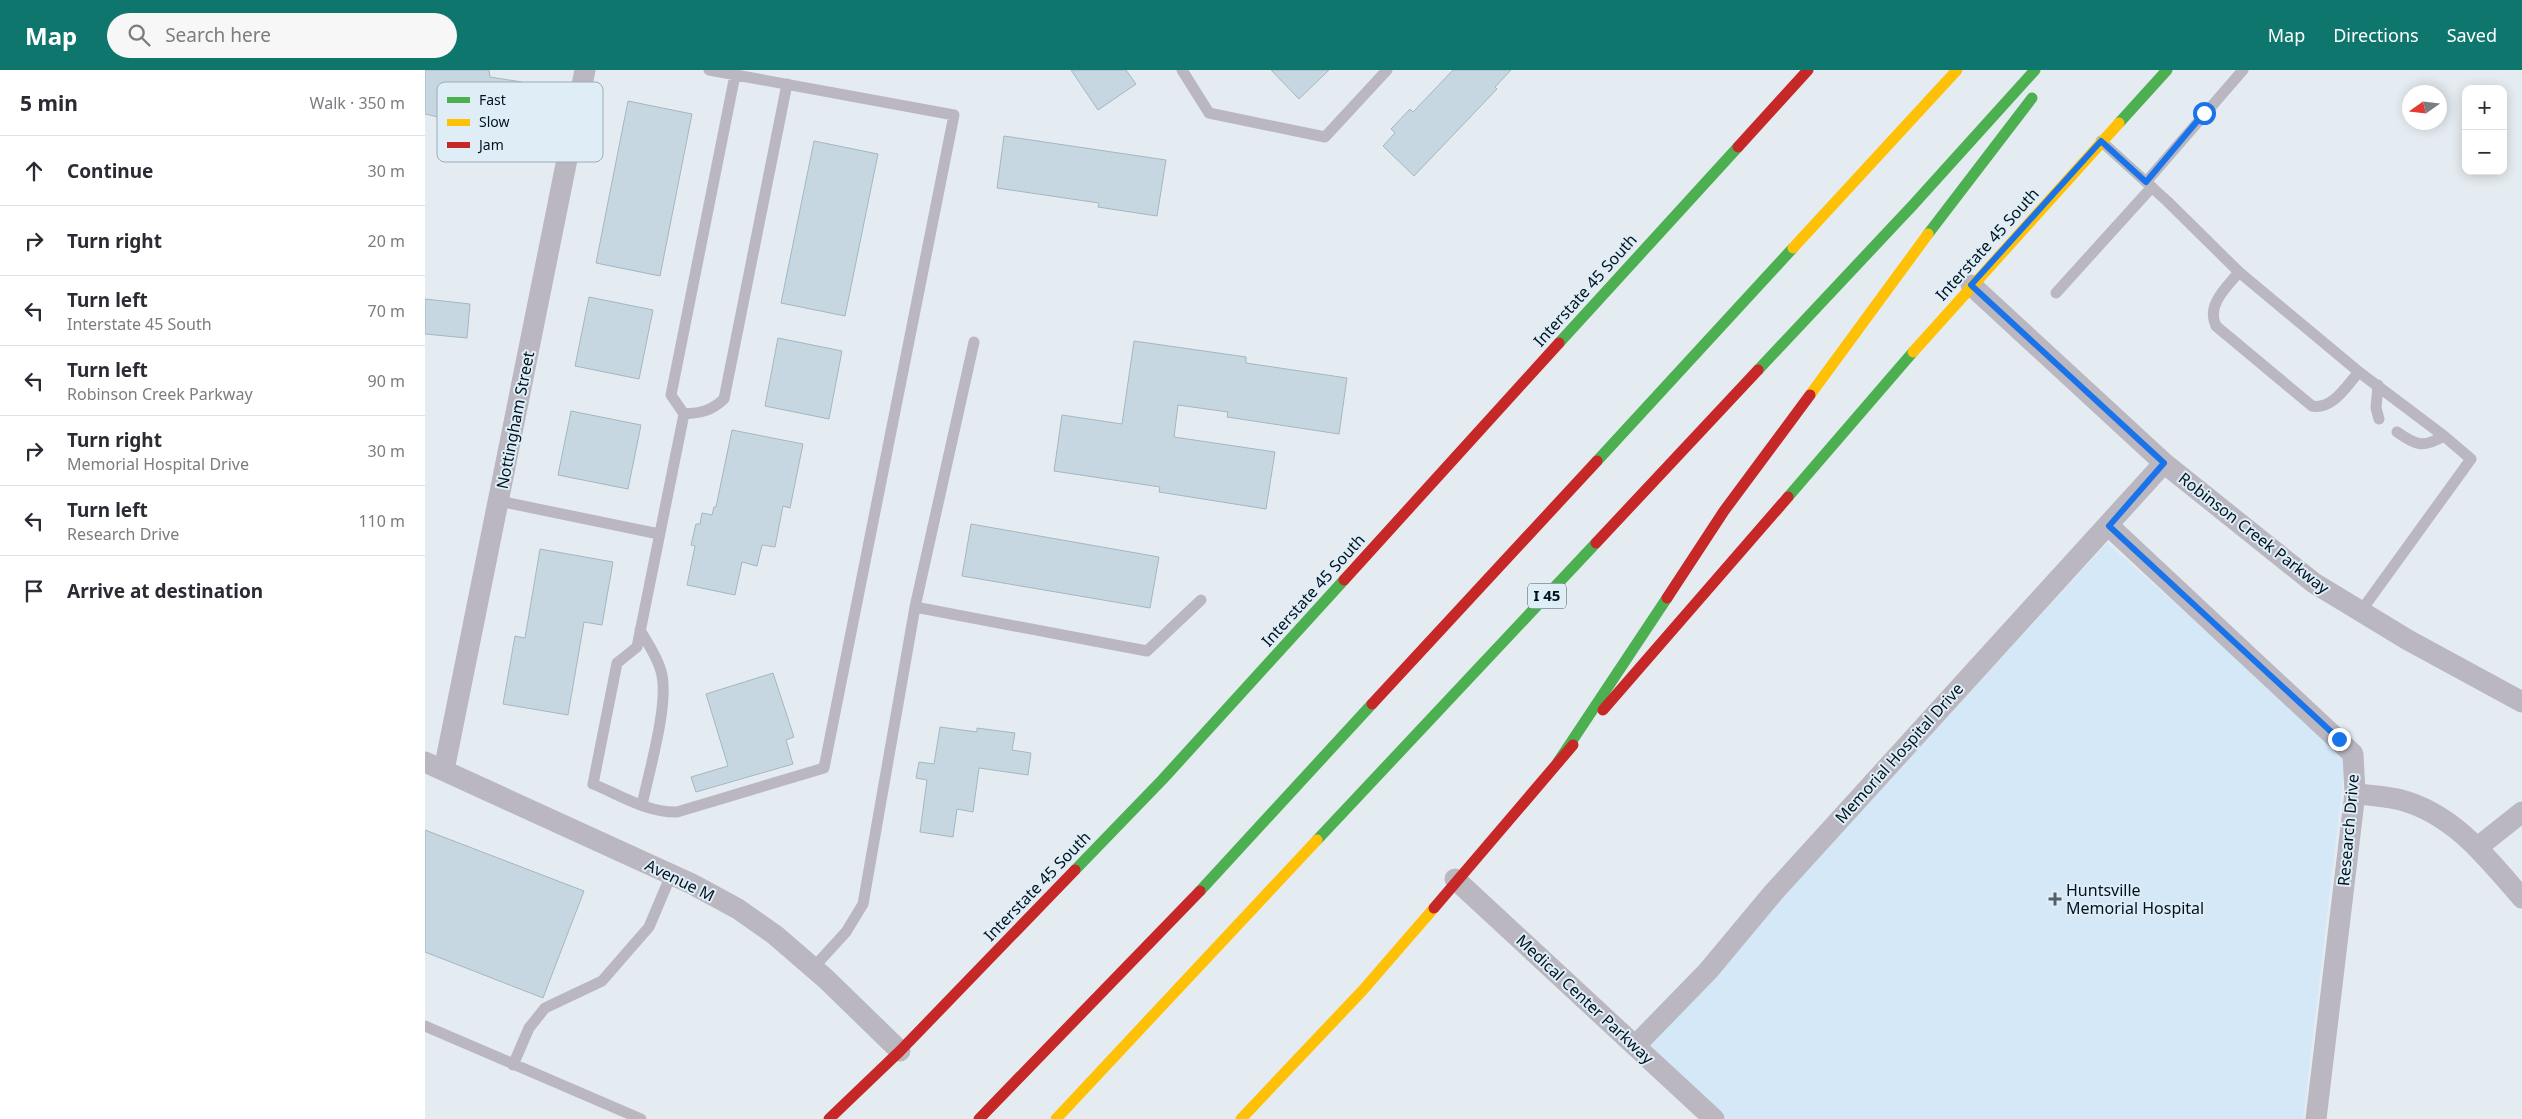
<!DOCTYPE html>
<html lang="en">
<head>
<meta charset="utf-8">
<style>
  :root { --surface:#fff; --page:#f7f7f7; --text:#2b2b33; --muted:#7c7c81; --line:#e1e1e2; --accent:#0f766e }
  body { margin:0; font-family:"Noto Sans",sans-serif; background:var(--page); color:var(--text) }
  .controls { position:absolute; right:15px; top:15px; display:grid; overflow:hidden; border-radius:10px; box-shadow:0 2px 12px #0003 }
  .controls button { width:45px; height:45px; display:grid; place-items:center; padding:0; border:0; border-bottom:1px solid var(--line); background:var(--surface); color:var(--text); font:25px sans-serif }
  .compass { position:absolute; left:1977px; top:15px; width:45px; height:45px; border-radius:50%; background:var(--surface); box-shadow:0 2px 12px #0003; rotate:256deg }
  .stop { position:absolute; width:15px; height:15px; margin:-11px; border:4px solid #1a73e8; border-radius:50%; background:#fff }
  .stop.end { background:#1a73e8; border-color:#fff; box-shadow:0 1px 5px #0008 }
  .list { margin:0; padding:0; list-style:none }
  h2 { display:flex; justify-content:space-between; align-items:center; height:65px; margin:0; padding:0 20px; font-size:21px }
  h2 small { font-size:16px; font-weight:400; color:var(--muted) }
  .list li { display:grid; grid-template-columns:32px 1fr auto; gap:15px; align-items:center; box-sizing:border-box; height:70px; padding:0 20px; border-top:1px solid var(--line) }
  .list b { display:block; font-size:19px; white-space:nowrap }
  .list p { margin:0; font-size:16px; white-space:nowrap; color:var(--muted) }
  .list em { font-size:16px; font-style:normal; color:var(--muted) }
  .icon { flex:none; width:28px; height:28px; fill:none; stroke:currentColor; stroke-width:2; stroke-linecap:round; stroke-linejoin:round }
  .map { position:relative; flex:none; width:2097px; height:1049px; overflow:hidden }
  header { display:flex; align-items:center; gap:30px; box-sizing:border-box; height:70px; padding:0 25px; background:var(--accent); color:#fff }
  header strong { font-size:24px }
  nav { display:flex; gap:28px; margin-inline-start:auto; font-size:18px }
  .search { width:350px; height:45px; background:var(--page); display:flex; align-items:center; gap:12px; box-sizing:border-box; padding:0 18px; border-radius:28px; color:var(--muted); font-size:19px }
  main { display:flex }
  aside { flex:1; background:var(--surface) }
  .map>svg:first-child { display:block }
</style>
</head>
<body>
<header>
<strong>Map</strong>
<div class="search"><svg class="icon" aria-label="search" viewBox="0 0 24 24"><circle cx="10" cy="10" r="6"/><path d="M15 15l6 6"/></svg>Search here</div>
<nav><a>Map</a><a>Directions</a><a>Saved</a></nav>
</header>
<main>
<aside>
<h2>5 min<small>Walk · 350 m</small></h2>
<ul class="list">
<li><svg class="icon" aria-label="ahead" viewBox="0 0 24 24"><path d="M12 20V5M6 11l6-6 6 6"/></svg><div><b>Continue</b></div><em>30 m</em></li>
<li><svg class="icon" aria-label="right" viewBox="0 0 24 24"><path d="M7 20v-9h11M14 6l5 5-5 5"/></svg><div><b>Turn right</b></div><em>20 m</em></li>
<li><svg class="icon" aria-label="left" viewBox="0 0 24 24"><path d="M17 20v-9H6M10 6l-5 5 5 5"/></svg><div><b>Turn left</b><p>Interstate 45 South</p></div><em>70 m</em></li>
<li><svg class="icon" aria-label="left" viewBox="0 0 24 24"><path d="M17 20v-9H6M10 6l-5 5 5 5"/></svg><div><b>Turn left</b><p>Robinson Creek Parkway</p></div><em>90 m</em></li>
<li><svg class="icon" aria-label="right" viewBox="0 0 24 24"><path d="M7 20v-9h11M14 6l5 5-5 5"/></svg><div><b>Turn right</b><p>Memorial Hospital Drive</p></div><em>30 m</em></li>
<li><svg class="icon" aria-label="left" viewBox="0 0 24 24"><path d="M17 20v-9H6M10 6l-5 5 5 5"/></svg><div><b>Turn left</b><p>Research Drive</p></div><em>110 m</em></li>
<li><svg class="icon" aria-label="arrive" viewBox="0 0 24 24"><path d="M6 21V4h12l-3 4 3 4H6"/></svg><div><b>Arrive at destination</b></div></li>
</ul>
</aside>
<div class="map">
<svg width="2097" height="1049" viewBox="0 0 2097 1049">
  <rect width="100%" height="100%" fill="#e5ecf1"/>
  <path fill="#d4e8f7" d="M1682,473L1921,685L1878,1049H1302L1223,973Z"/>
  <path fill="#c6d7e2" stroke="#a5b6c1" d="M0,0H64L65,7L97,12L91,55L35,47L22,49L0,44Z
    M646,0H701L711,14L673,40Z
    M846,0H904L874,29Z
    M1028,0H1086L1070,17L1072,19L989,106L958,76L970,63L966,59L985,39L988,42Z
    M203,31L267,44L235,206L171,193Z
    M579,66L741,90L732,146L673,137L674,133L572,118Z
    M389,71L453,84L420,246L356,233Z
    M164,227L228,240L214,309L150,296Z
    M0,229L45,234L42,268L0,264Z
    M353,268L417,281L404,349L340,336Z
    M709,271L821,287V293L922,308L914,364L802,347L803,342L753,335L749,367L850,382L841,439L734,422L735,417L629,401L637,345L697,354Z
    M146,341L216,355L203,419L133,405Z
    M307,360L378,374L365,438L358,436L350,477L337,475L332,496L317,492L310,525L262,515L270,476L266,475L271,454H275L277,443L287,445L289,437H291Z
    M546,454L734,487L725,538L537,506Z
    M115,479L188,492L177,555L159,552L143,645L78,634L90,566L100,568Z
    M348,603L369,667L361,670L368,694L271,722L266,707L303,696L281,624Z
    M515,657L552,662V658L590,663L587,680L606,683L603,705L554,698L548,742L532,739L528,767L495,762L502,710L491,708L494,692L509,694Z
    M0,760L159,821L118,928L0,882Z"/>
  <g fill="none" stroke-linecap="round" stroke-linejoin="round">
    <path stroke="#bab7c1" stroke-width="11" d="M757,0L784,43L900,67L962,0
      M310,5L246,325L259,344C276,343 286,341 299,329L362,14
      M1676,71L1742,131L1814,202L1934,302C1921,316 1908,340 1887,336L1791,256C1781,235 1801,218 1814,202
      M1721,112L1818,0
      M1631,223L1727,117
      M1934,302L2019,366L2046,389L1936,541
      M1953,315L1951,338L1954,349
      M259,344L212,577L192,593L168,714C195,725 223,743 252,742L399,698L529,45L284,0
      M1972,362C1992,376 1998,378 2019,366
      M74,431L234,464
      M490,537L722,581L776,530
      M215,560C223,574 232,586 236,601C245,632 224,701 217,735
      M388,898L421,862L438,834L490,537L549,272
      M0,956L216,1049
      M88,995L104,958L120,938L177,911L224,857L246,805"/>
    <path stroke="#bab7c1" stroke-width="21" d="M1546,215L1739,393L1889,513L1983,570L2097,632
      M1684,456L1928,684L1930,723L1891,1049
      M0,692L267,814L313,839L350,865L401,909L475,981
      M19,700L160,0
      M1930,723C1945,726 1961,726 1976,730C2029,744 2063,789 2097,828
      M2053,777L2097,742
      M1030,809L1289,1049
      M1211,975L1283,901L1348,823L1739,393"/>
    <path stroke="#4caf50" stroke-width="11" d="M1694,53L1742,0
      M1503,164L1607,28
      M1134,273L1313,77
      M1333,300L1488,135L1610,0
      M1172,391L1368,178
      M1363,427L1488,282
      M1133,692L1242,528
      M892,770L1171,473
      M650,800L738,709L919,510
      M775,821L947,634"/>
    <path stroke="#ffc107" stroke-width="11" d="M1368,178L1532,0
      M1488,282L1694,53
      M1385,325L1503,164
      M631,1049L892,770
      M816,1049L938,920L1009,838"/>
    <path stroke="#c62828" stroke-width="11" d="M1313,77L1383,0
      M1171,473L1333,300
      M919,510L1134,273
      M1242,528L1299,441L1385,325
      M947,634L1172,391
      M1178,640L1363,427
      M1009,838L1148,675
      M404,1049L475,981L650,800
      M554,1049L775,821"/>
  </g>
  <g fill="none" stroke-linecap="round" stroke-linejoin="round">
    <path stroke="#1a73e8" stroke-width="6" d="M1779,43L1721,112L1676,71L1546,215L1739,393L1684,456L1914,669"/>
  </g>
  <path fill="#505f6a" stroke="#dfedf7" stroke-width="2" d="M1627.5 821.5h5v5h5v5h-5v5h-5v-5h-5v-5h5z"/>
  <g text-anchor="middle" stroke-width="4" stroke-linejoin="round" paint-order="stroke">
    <rect fill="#dfedf7" stroke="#435461" stroke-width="1" x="1103" y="513.5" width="38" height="25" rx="4"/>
    <g font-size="15" font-weight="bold" fill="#001321">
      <text x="1122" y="531">I 45</text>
    </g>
    <g font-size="16" fill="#001321" stroke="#dfedf7">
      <text transform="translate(1562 174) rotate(-48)" y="6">Interstate 45 South</text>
      <text transform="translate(1160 220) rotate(-48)" y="6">Interstate 45 South</text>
      <text transform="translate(90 350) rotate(-79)" y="6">Nottingham Street</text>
      <text transform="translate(1829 463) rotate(38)" y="6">Robinson Creek Parkway</text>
      <text transform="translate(888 520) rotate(-48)" y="6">Interstate 45 South</text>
      <text transform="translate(1474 683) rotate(-48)" y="6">Memorial Hospital Drive</text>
      <text transform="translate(1923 760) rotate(-85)" y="6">Research Drive</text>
      <text transform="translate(255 810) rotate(26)" y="6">Avenue M</text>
      <text transform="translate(612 816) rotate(-46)" y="6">Interstate 45 South</text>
      <text transform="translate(1160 929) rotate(43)" y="6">Medical Center Parkway</text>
    </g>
    <g font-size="16" fill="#001321" stroke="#dfedf7" text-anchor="start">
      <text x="1641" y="826">Huntsville<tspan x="1641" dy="18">Memorial Hospital</tspan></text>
    </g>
  </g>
  <rect x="12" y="12" width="166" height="80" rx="8" fill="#dfedf7" stroke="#9cacb7" stroke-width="1"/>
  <rect x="22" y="27" width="23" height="6" fill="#4caf50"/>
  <rect x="22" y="49" width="23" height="7" fill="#ffc107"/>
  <rect x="22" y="72" width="23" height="6" fill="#c62828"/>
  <g font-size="14" fill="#001321">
    <text x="54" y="35">Fast</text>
    <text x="54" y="57">Slow</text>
    <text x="54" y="80">Jam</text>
  </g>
</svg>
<div class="controls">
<button>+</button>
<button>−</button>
</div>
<svg class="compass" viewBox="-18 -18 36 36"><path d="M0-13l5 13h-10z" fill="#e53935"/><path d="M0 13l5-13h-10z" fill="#7c7c81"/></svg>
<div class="stop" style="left:1779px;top:43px"></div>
<div class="stop end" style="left:1914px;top:669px"></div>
</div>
</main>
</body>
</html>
